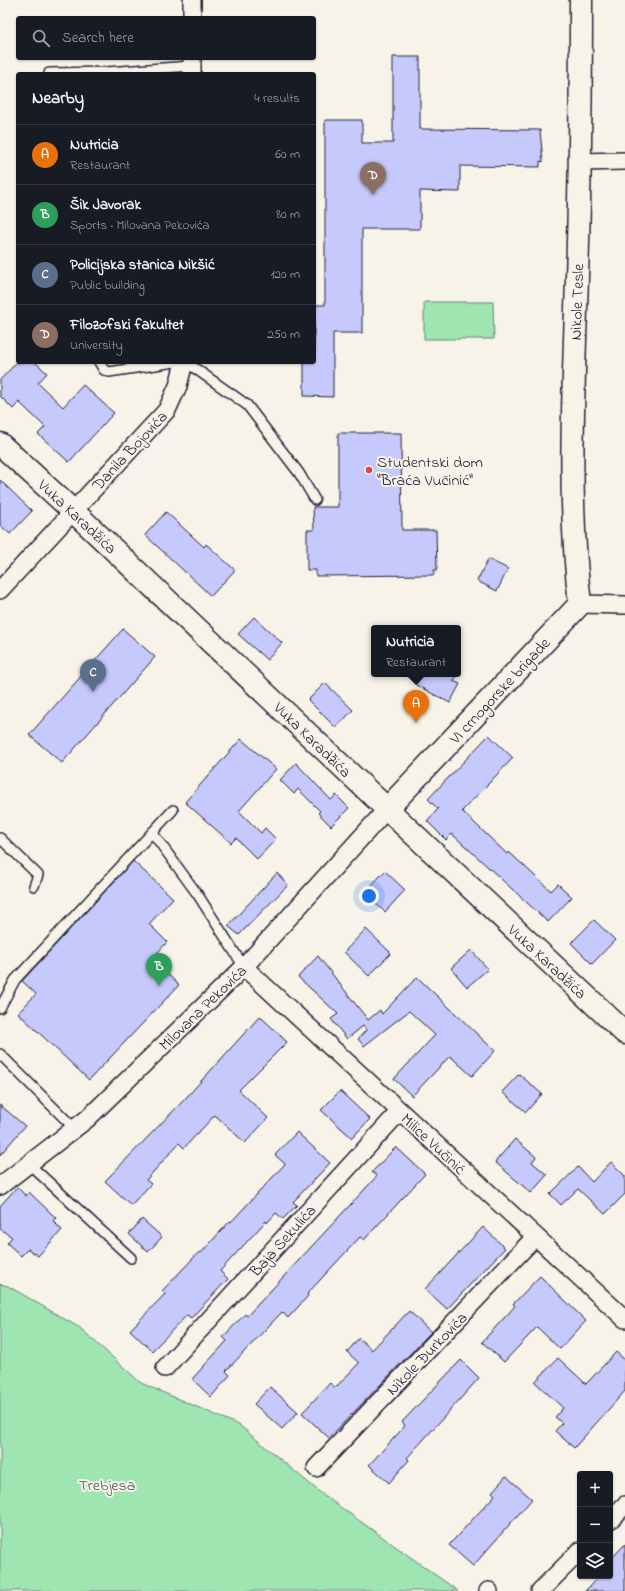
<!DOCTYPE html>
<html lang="en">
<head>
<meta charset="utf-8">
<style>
  :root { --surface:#171b24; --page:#20242c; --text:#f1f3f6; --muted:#9ea1a6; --line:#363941; --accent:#8c9099 }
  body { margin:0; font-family:"Indie Flower",sans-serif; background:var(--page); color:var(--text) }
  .controls { position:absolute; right:12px; bottom:12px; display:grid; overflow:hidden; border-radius:4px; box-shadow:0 1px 3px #0004 }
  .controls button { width:36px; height:36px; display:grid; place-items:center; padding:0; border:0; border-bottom:1px solid var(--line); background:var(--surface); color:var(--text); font:20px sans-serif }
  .you { position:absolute; left:369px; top:896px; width:14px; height:14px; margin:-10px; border:3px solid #fff; border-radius:50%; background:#1a73e8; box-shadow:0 0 0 6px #1a73e833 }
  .badge { display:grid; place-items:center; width:26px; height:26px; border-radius:50%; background:var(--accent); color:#fff; font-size:13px; font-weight:700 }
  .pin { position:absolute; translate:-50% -33px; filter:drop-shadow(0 1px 2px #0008) }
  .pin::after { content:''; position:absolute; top:21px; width:14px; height:12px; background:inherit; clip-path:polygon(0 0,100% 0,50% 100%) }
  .popup { position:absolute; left:371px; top:625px; width:90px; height:52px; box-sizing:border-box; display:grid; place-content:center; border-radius:4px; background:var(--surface); filter:drop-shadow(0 1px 3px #0005); font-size:13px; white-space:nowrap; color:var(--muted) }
  .popup b { font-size:15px; color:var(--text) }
  .popup::after { content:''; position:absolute; left:50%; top:100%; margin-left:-8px; border:8px solid transparent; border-top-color:var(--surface) }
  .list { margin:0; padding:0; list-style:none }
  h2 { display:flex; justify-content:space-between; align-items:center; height:52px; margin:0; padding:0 16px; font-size:17px }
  h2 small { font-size:13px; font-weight:400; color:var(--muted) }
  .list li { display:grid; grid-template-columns:26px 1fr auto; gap:12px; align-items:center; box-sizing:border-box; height:60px; padding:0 16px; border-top:1px solid var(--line) }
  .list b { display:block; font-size:15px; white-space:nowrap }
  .list p { margin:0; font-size:13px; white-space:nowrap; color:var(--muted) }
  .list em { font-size:13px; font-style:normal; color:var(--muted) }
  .icon { flex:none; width:22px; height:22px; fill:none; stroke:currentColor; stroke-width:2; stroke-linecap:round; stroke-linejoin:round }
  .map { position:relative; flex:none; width:625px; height:1591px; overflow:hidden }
  .search { position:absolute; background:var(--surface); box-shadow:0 1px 3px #0004; left:16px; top:16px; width:300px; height:44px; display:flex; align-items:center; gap:10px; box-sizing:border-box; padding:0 14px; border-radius:4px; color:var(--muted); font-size:15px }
  .panel { position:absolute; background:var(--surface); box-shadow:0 1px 3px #0004; left:16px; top:72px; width:300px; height:292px; border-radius:4px }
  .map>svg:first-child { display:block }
</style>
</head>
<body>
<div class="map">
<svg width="625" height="1591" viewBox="0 0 625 1591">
  <rect width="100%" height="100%" fill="#f7f3e8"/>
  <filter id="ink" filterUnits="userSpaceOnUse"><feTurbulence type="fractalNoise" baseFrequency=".025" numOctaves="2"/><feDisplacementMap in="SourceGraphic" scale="8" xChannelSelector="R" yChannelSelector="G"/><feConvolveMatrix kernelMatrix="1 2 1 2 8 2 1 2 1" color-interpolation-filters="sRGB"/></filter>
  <g filter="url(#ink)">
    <path fill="#9ee5b1" stroke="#608476" d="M424,302H493L494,339H424Z
      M0,1284L8,1286L80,1328L141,1383L239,1425L322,1494L458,1591H0Z"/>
    <path fill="#c5c9fb" stroke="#22223b" d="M393,57H420V129L540,130L543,162L540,161V167L460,166V192L420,191V229H362V333H333V397L304,396V362H314V305H325V120H362V143H393Z
      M17,362H35L47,373L38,383L63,407L83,385L114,413L69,462L38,434L45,427L19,402L13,409L0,396V380Z
      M338,433H401L402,530H436L437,570H434V575L316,576V570H307V530H314L313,507H338Z
      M0,480L32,511L10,534L0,525Z
      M166,512L204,547L206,544L235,570L211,596L145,535Z
      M488,559L508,569L497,591L477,581Z
      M254,617L282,643L267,660L238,634Z
      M123,629L155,657L62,763L29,735Z
      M422,674H459L453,681L460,684L450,703L416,685Z
      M325,683L353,710L336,728L308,700Z
      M489,735L513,758L462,811L507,854L509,852L551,891L558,884L572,897L548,922L452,834L446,840L427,821L438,809L428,799Z
      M241,739L276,769L239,811L261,833L265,828L276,839L257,859L236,838L231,843L185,802Z
      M296,763L331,800L336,795L349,808L331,826L318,813L320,811L298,789L294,794L280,780Z
      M133,861L173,898L149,924L167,942L152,959L179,985L89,1080L18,1013L36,994L22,981Z
      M385,871L405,890L385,912L364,893Z
      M277,873L288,885L239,935L228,926Z
      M594,920L615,940L592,964L571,943Z
      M366,929L391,953L369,976L344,952Z
      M471,950L488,969L467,987L451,968Z
      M318,956L368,1020L380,1010L382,1014L417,977L495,1051L472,1076L450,1056L412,1096L394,1079L435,1035L409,1011L364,1046L358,1039L366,1030L363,1026L347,1039L331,1019L338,1014L298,977Z
      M260,1016L287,1042L239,1090L268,1118L245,1143L215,1115L184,1148L179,1143L146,1180L151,1184L131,1205L105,1181L184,1100Z
      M519,1074L542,1094L526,1112L502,1092Z
      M340,1091L370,1119L352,1138L321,1110Z
      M0,1105L25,1126L0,1155Z
      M297,1132L330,1163L293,1202L297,1205L283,1219L276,1213L267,1223L266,1221L220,1271L228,1279L191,1318L187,1315L152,1351L130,1330L165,1294L162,1291L199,1252L201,1253L230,1221L231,1222L285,1164L275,1155Z
      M515,1139L536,1157L532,1162L547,1175L531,1193L495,1162Z
      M396,1147L425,1174L364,1240L360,1237L307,1294L308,1296L288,1318L282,1312L226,1371L230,1375L211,1397L192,1379L227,1341L223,1337L245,1314L247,1316L377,1176L372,1172Z
      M611,1162L625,1176V1194L605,1214L578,1189L561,1205L550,1194L578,1167L592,1182Z
      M17,1187L26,1196L29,1192L56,1218L53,1221L62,1230L38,1256L28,1249L21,1256L7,1243L12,1237L0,1229V1206Z
      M142,1219L162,1237L148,1252L129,1234Z
      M483,1227L505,1248L447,1309L425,1289Z
      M540,1276L586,1321L560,1349L537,1327L504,1362L482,1342L515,1306L513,1304Z
      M409,1311L431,1332L329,1438L302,1413L330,1383L335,1388L359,1363L347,1352L359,1338L372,1350Z
      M616,1352L625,1360V1391L574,1448L555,1431L562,1423L555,1417L563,1408L535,1382L558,1358L586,1384Z
      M461,1360L479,1378L407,1458L409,1460L389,1483L369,1465L405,1426L402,1422Z
      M270,1387L298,1412L282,1429L254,1404Z
      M506,1476L532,1499L473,1566L449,1545L495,1495L492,1492Z
      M625,1544V1591H585L599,1576H610V1560Z"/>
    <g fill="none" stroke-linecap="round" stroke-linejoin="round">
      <defs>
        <path id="lane" d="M49,73L106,72L191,66
          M99,362L104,370L109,372L175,362
          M186,362L247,405L299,473L315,500
          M152,832L198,895L244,967
          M0,838L38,875L34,886
          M0,1008L15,980L173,810
          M0,1054L75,1129
          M29,1164L131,1258"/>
        <path id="street" d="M192,18V0
          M192,58V74
          M580,162L625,161
          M0,590L167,410L178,386L184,362
          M580,604L625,605
          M244,967L625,1319
          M0,1186L87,1119L244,967L387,809
          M165,1368L400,1111
          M316,1468L535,1237
          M610,1520L625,1505
          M488,1591H489
          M540,1591L580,1551"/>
        <path id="secondary" d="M0,444L73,511L387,809L625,1033
          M387,809L580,604C567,495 574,386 577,277C580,184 581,92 581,0"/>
      </defs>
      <use href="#lane" stroke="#22223b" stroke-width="12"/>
      <use href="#street" stroke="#22223b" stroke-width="20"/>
      <use href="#secondary" stroke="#22223b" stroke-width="25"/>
      <use href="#lane" stroke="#f7f3e8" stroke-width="9"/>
      <use href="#street" stroke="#f7f3e8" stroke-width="17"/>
      <use href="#secondary" stroke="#f7f3e8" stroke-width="22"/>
    </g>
  </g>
  <circle fill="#d1495b" stroke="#f7f3e8" stroke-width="1.5" cx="369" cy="470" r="4"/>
  <g text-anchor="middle" stroke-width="4" stroke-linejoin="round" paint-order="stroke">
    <g font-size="16" fill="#22223b" stroke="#f7f3e8">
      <text transform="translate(576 302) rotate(-88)" y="6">Nikole Tesle</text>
      <text transform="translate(129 450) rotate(-47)" y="6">Danila Bojovića</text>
      <text transform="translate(78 516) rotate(43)" y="6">Vuka Karadžića</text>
      <text transform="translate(499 690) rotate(-47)" y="6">VI crnogorske brigade</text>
      <text transform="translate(313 739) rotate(44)" y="6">Vuka Karadžića</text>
      <text transform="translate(548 961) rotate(43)" y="6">Vuka Karadžića</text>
      <text transform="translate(202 1007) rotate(-44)" y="6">Milovana Pekovića</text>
      <text transform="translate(434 1143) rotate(43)" y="6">Milice Vučinić</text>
      <text transform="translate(282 1240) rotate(-48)" y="6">Baja Sekulića</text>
      <text transform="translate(426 1353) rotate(-46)" y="6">Nikole Đurkovića</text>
    </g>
    <g font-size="16" fill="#22223b" stroke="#f7f3e8" text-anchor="start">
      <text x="377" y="467">Studentski dom<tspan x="377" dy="18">"Braća Vučinić"</tspan></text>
    </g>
    <g font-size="16" fill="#415358" stroke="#f7f3e8">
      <text x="107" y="1490">Trebjesa</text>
    </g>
  </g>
</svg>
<div class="controls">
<button>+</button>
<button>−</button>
<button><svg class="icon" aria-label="layers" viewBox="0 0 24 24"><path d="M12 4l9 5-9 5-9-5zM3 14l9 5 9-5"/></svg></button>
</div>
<div class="you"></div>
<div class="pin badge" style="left:416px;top:723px;background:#e8710a">A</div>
<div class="popup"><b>Nutricia</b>Restaurant</div>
<div class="pin badge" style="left:159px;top:986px;background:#2e9e5b">B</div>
<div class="pin badge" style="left:93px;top:692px;background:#5c6f8a">C</div>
<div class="pin badge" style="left:373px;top:195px;background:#8d6e63">D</div>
<div class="search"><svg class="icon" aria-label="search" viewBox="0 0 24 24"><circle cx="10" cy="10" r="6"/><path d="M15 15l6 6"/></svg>Search here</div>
<section class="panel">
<h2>Nearby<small>4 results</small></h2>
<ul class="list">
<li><span class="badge" style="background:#e8710a">A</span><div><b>Nutricia</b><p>Restaurant</p></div><em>60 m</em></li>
<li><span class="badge" style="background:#2e9e5b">B</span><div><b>Šik Javorak</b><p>Sports · Milovana Pekovića</p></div><em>80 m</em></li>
<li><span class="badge" style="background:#5c6f8a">C</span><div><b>Policijska stanica Nikšić</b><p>Public building</p></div><em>120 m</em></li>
<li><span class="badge" style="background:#8d6e63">D</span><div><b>Filozofski fakultet</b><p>University</p></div><em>250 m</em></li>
</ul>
</section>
</div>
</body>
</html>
